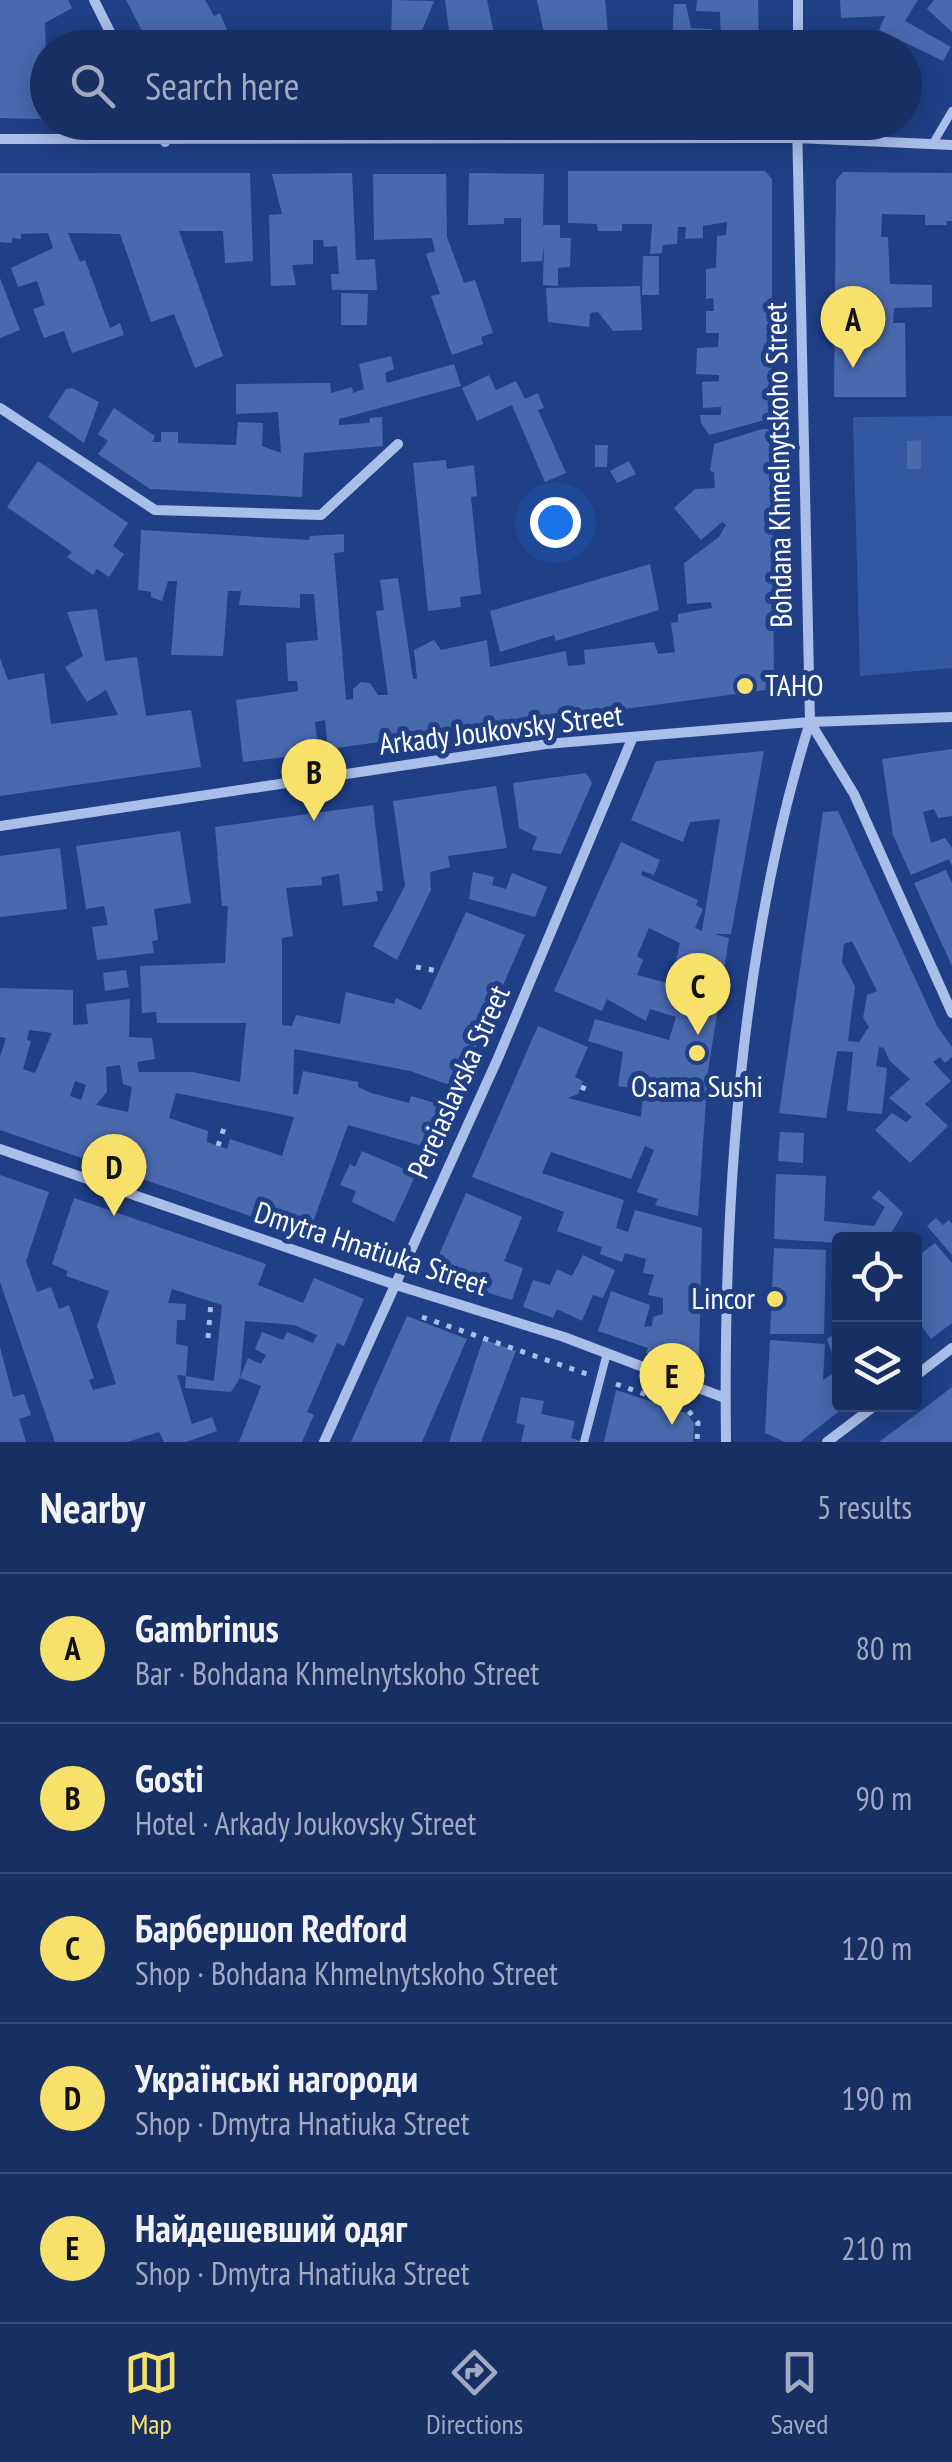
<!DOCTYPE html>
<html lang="en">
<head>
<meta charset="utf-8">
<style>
  :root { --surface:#182f64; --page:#253b6d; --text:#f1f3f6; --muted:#9fa9bf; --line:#364a78; --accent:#f7e16b }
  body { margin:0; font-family:"PT Sans Narrow",sans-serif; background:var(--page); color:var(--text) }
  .controls { position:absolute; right:30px; bottom:30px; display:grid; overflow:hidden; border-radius:10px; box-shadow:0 5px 25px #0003 }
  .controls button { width:90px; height:90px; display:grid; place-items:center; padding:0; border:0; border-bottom:2px solid var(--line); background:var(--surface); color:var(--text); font:50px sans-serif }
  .you { position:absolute; left:555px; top:522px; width:35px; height:35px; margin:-25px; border:8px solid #fff; border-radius:50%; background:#1a73e8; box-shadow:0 0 0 15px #1a73e833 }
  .badge { display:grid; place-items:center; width:65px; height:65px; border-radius:50%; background:var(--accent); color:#111; font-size:32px; font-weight:700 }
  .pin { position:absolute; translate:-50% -82px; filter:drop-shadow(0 2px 5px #0008) }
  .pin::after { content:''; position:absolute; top:52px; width:35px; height:30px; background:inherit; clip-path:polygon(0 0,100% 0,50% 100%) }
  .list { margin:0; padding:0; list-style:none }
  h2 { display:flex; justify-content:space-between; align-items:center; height:130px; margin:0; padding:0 40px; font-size:42px }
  h2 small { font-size:32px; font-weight:400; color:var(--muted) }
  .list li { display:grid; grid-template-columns:65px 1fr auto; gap:30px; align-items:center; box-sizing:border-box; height:150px; padding:0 40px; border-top:2px solid var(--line) }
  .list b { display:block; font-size:38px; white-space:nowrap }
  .list p { margin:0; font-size:32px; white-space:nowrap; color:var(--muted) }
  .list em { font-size:32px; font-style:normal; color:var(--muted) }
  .icon { flex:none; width:55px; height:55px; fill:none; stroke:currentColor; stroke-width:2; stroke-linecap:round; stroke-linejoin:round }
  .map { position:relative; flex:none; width:952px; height:1442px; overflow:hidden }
  .search { position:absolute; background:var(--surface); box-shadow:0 5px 25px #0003; left:30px; right:30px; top:30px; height:110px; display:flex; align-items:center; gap:25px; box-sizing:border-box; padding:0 35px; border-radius:55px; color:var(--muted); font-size:38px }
  .sheet { height:880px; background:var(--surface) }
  nav { display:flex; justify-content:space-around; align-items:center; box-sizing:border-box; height:140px; border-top:2px solid var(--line); background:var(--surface); font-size:28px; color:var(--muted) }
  nav a { display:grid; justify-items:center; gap:5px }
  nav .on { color:var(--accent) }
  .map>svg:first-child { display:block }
</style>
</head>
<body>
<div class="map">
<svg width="952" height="1442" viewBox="0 0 952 1442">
  <rect width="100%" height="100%" fill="#203f86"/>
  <path fill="#3457a4" d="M952,416V668L860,676L853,417Z"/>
  <path fill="#4969af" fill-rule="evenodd" d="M0,0H68L72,8L45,23L48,119L0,118Z
    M126,0H205L214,16L220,13L228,33L194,44L192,39L182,43L183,48H151Z
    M392,0L434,1L415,48H381V37L391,38Z
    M445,0H487L497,48H436L450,38Z
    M537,0H605L608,32L583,36L585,48H537L546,43Z
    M697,0H758L759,48H721L720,12L696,11Z
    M840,0H918L905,21L951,47L943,61L879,30L885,16L841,18Z
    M934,0H952V32L927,9Z
    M674,4H686L691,28L712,29V48H682L672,42Z
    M621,40H660V48H621Z
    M568,171H765L772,179V418L709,435L701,423L700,415H721V407L703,408L702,382L719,381V375L696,374L697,348L718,347L719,333H706V311H714L713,298L706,299V269L716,268L717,236L726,235L727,222L703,226V238L685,239L686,227H678L677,244L663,245L662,253L650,254L652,224H622V231H598L597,224L568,223Z
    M843,172L952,173V221H946L947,225H925V215L882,214L881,237H888L890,284L932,285V307L894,308L893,323H905L906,397H834L836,180Z
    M0,173H250L253,261L225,263L223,231H179L223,356L195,368L174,314L151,322L120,234L68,233L80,262L85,260L110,328L120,323L124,335L72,353L64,331L44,338L33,309L45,305L37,281L18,287L11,268L53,248L48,233L21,234V239L12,238V243L0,242Z
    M352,173L356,260L375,259L377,290H332L331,274H339L337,246L324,247L323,240H313V264L292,265L296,285L271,286L269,215L282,214L272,174Z
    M469,173L544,174L543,225H560V238H571L570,267L558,268V286L543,285L544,247L542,261L521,262V218H504V224L468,225Z
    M373,174H446L447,237L464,283L475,280L493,333L481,337L483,344L452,355L431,296L440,294L426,254L435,251L432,238L374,240Z
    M643,256H659V295H642Z
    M0,278L20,330L0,338Z
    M640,286L642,330L613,331L598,312L590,313L589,327L548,322L546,288Z
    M341,293L368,294L367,325H341Z
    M391,356L394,369L385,373L387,383L454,364L461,386L339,419V425L369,423L370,418L382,417L383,446L304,453L302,497L150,489L98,454L108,441L98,434L114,408L155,436L152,442H161V432H178V443L236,445L238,422L263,423L262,446L281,453L278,412L236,414V384L330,383L331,393L352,387L353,393L364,389L359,364Z
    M489,375L496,390L516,381L525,399L538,393L544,408L538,410L566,473L545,482L512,405L477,421L462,388Z
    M72,388L99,402L84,443L48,417L66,389Z
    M762,429H772L774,689L328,749L325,720L315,722L319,753L243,762L236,700L298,691L297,681H288L286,643L318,640L314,594H300V608L239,605L241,591H228L223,656L171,655L177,581H168L162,601L151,597V592L138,590L141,530L309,540L310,536L344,534V552L334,553L346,700L353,699V689L361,682L370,683L378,695H388L376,611L384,610L380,580L398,578L413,679H417L414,650L434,640L441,650L487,640L490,667L566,651L568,666L578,665L585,664L584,650L654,642L658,654L675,652L671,623L678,622V614L712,608L711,602L687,604L684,563L719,537L726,525L722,522L701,540L674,508L695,489L715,488L714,472L710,471L714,444Z
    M921,440V469H907V441Z
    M595,445H608L607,467H595Z
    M446,460L447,469L474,465L477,496L471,497L481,594L460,597L461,607L428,611L413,463Z
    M38,461L128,523L113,546L124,554L109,577L97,569L93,575L67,557L72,552L7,507Z
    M629,461L636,474L617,483L610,471Z
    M650,564L659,610L556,641L554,635L500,652L490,611Z
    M97,609L105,661L137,657L146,716L191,710L201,767L0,796V658L8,680L44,673L51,724L118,715L106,690L87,702L65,667L83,656L67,612Z
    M952,749V816L938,818L934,809L923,812L931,843L945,838L952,848V866L949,859L911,875L893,835L882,759Z
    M764,751L731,934H715L729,938L708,1071L698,1216L655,1205L658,1199L637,1192L654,1150L645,1146L631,1179L551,1152L542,1173L624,1200L616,1228L628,1232L635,1210L702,1228L699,1356L689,1364L646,1353L648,1348L598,1331L611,1291L650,1305L644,1327L652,1326L653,1317L663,1314V1298L648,1295L654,1275L643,1273L646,1259L625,1253L622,1262L600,1254L602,1247L557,1231L564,1212L472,1177L538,1026L588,1047L575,1077L583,1081L578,1094L568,1098L641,1117L643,1090L618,1086L623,1052L588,1041L595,1019L669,1040L676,1017L650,1009L646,1021L607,999L602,1011L554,991L621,842L660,860L654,875L642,871L641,875L698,900L696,905L703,909L695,928L702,931L720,819L690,822L683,842L631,820L656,761ZM649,928L680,943L671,984L637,975L643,960L637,956Z
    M586,773L592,783L561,854L532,850L537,837L519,828L513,783Z
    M496,786L507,848L448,856L450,867L430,872L431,890L397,960L373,946L405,886L393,801Z
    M373,805L383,891H376L378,901L343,906L339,874L321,877L322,885L286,888L293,936L282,938V1025L292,1026L296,1015L340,1024L346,992L394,1004L396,998L421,1010L466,912L525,935L458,1088L410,1071L294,1049L293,1094L298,1095L303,1071L358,1082V1087L371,1093L409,1103L411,1096L449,1107L430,1148L348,1125L308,1236L0,1130V1057L6,1038L0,1037V988L73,990V1025L88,1024L86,1004L130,999L129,1037L152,1038L155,1059L137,1062L139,1072H193L240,1082L246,1023H157L156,1012L142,1013L140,966L225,963L228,906H222L215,827ZM29,1030L52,1033L35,1073L23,1069L31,1041L27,1040ZM120,1065L123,1084L132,1087L128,1112L96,1105L107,1092L106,1067ZM75,1081L86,1085L81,1100L70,1096ZM176,1093L294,1117L282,1156L230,1139L227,1149L207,1142L208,1131L169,1118Z
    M838,811L937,1026L952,1047V1057L945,1063L940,1057L933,1062L951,1081L925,1104L948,1126L910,1163L875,1130L892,1113L906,1122L912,1117L889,1098L910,1079L889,1060L884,1048L879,1047L876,1066L887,1068L882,1114L847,1111L853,1052L837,1051L826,1118L779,1113L823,812ZM852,941L877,991L867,995L863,1018L869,1027L859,1042L848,1041L855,986L842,962L844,944Z
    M180,831L191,903L154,909L158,940L152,941L154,953L97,960L92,927L108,925L104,906L86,909L76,846Z
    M60,848L67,909L0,917V856Z
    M946,870L952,883V966L914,883Z
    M473,872L494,877L492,885L506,889L512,873L547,887L535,917L469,899Z
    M126,970L129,987L105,991L103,973Z
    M780,1132L804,1133L803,1163L778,1161Z
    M362,1151L416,1174L394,1222L352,1202L356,1191L340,1185L350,1164L355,1167Z
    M776,1174L826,1176L824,1221L874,1226L885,1207L872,1198L879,1190L903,1213L887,1240L840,1243L774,1239Z
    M0,1175L49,1192L26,1261L37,1292L51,1287L59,1309L69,1305L94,1378L89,1380L93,1390L116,1384L97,1326L109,1291L66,1276L68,1271L52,1264L74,1198L266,1264L258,1285L303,1303L314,1278L364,1299L344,1346L337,1343L307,1412L314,1415L302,1442H239L261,1386L240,1378L231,1392L185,1388L186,1376L214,1381L222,1305L172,1289L168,1303L186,1304L185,1320H177L176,1344L188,1346L186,1376L177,1375L192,1424L212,1417L217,1431L186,1442H164L159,1432L127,1442H55L0,1282ZM245,1321L294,1325L317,1335L313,1343L287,1332L283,1340L262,1332L255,1349L266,1355L261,1364L248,1358L240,1378Z
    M466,1193L522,1217L504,1261L523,1268L512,1300L430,1275Z
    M936,1218L943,1225L949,1220L952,1224V1255L927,1226Z
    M935,1243L952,1263V1323L931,1339L914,1316V1259Z
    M774,1248L826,1250L824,1334H770Z
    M583,1255L615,1270L603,1298L593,1295L582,1321L557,1309L553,1318L523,1307L533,1280L550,1285L557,1269L572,1276Z
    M407,1316L467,1339L422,1442H351Z
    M831,1336L836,1342L840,1339V1404H848L800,1442H785L765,1433L770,1340L825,1344L823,1380L838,1370L827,1339Z
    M483,1339L516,1351L481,1442H449Z
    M0,1347L13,1397L24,1394L31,1415L19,1419L26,1442H0Z
    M952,1387V1442H879L926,1407Z
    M616,1390L686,1413L694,1423L693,1442H604Z
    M521,1397L544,1401L541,1414L575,1421L571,1438L584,1442H521L525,1425L516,1423Z"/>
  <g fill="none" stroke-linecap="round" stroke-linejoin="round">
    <path stroke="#aabeea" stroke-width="5" stroke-dasharray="5 8" stroke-linecap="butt" d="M416,967L438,971
      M581,1087L593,1092
      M218,1146L225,1125
      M422,1317L587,1374
      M208,1338L211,1302
      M616,1384L687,1409L698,1423L697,1442"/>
    <path stroke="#aabeea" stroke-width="8" d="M932,145L952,111
      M584,1442L607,1353"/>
    <path stroke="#aabeea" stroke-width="10" d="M94,0L118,48
      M798,48V0
      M156,122L165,142
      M0,139L797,138L952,145
      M0,408L155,510L321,515L398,444
      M810,722L854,794L952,1013
      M0,826L546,744L810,722L952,717
      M0,1149L396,1285L564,1337L725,1398
      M914,1377L952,1348
      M324,1442L498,1058L632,739
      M726,1442C723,1210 740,944 810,722L797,122
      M827,1442L877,1404"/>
  </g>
  <g fill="#f7e16b" stroke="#203f86" stroke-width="4">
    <circle cx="745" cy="686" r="10"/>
    <circle cx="697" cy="1053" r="10"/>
    <circle cx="775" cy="1299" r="10"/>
  </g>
  <g text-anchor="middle" stroke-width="10" stroke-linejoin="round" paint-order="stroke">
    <g font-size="30" fill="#fff" stroke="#203f86">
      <text transform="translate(779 465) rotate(-91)" y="10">Bohdana Khmelnytskoho Street</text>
      <text transform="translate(501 730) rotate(-7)" y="10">Arkady Joukovsky Street</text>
      <text transform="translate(459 1082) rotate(-66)" y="10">Pereiaslavska Street</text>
      <text transform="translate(371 1249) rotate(18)" y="10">Dmytra Hnatiuka Street</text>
    </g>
    <g font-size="30" fill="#fff" stroke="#203f86" text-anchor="start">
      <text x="765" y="696">TAHO</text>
      <text x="697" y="1097" text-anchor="middle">Osama Sushi</text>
      <text x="755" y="1309" text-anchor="end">Lincor</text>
    </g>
  </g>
</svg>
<div class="controls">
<button><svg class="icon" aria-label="locate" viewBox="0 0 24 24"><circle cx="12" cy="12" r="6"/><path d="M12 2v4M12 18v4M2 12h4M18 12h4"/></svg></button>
<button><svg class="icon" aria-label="layers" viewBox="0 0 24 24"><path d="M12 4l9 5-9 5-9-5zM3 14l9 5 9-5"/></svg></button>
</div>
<div class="you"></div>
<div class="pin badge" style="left:853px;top:368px">A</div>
<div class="pin badge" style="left:314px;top:821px">B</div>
<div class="pin badge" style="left:698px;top:1035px">C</div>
<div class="pin badge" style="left:114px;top:1216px">D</div>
<div class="pin badge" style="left:672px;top:1425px">E</div>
<div class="search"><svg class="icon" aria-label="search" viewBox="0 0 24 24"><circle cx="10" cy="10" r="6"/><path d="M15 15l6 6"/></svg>Search here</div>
</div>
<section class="sheet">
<h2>Nearby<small>5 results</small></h2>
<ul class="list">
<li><span class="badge">A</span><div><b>Gambrinus</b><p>Bar · Bohdana Khmelnytskoho Street</p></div><em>80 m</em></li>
<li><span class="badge">B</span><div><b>Gosti</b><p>Hotel · Arkady Joukovsky Street</p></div><em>90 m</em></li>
<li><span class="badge">C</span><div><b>Барбершоп Redford</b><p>Shop · Bohdana Khmelnytskoho Street</p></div><em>120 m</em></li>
<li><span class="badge">D</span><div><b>Українські нагороди</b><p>Shop · Dmytra Hnatiuka Street</p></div><em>190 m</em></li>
<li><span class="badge">E</span><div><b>Найдешевший одяг</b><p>Shop · Dmytra Hnatiuka Street</p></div><em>210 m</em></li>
</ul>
</section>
<nav>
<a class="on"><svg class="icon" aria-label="map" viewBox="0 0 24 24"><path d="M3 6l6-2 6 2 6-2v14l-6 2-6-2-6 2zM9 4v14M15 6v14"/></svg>Map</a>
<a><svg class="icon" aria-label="directions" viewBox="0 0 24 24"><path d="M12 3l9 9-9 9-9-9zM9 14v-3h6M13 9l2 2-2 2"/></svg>Directions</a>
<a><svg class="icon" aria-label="saved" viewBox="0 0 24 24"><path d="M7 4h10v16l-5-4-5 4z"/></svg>Saved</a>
</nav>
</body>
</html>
